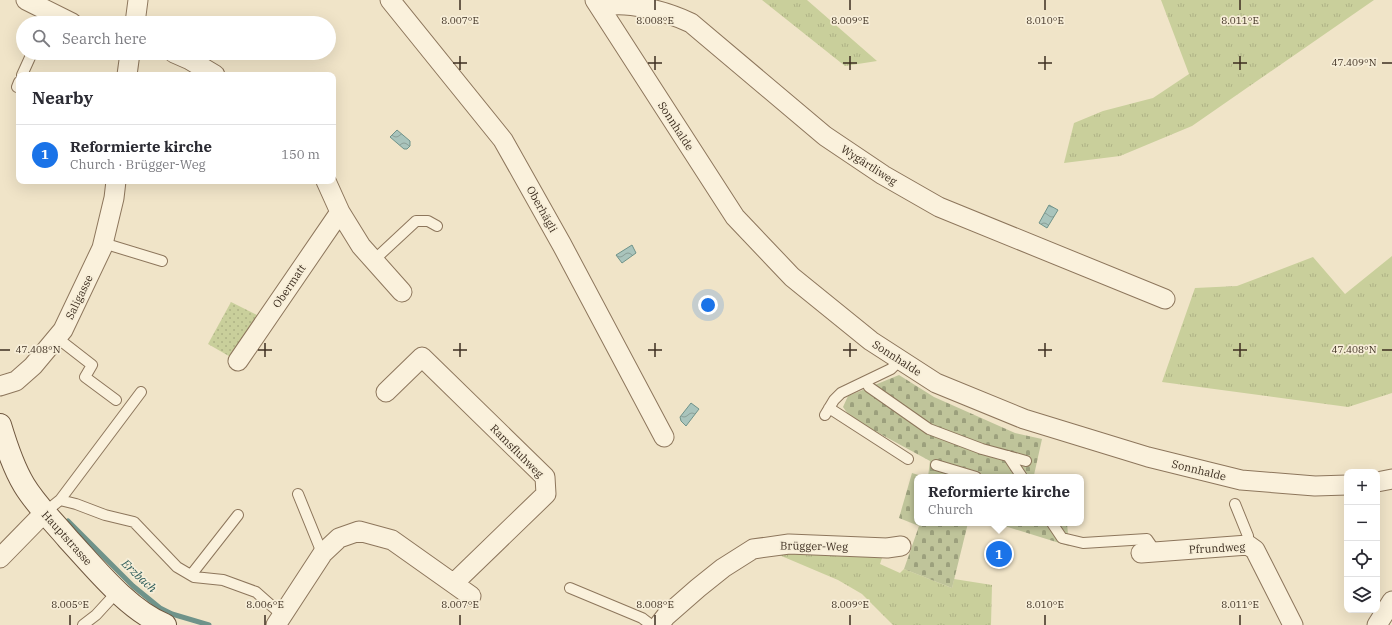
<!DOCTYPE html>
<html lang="en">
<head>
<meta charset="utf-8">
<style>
  :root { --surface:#fff; --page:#f2f2f3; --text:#2b2b33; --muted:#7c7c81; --line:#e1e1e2; --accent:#1a73e8 }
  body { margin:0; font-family:"IBM Plex Serif",serif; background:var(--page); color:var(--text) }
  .controls { position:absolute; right:12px; bottom:12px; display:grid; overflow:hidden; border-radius:8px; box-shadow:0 4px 16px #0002 }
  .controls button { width:36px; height:36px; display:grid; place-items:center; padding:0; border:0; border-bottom:1px solid var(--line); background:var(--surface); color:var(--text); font:20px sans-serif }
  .you { position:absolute; left:708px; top:305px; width:14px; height:14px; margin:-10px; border:3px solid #fff; border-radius:50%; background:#1a73e8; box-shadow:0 0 0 6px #1a73e833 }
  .badge { display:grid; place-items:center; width:26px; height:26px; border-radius:50%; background:var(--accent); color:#fff; font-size:13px; font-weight:700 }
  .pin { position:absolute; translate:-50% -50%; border:2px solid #fff; box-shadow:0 1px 4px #0006 }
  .popup { position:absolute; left:914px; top:474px; width:170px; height:52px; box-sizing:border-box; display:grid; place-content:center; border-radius:8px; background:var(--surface); filter:drop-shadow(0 1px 3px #0005); font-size:13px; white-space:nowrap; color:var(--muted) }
  .popup b { font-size:15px; color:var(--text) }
  .popup::after { content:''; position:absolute; left:50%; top:100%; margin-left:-8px; border:8px solid transparent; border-top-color:var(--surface) }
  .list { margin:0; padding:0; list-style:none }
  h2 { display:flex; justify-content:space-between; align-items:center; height:52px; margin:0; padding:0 16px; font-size:17px }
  h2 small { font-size:13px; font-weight:400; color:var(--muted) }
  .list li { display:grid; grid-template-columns:26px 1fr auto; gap:12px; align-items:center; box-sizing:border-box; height:60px; padding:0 16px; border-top:1px solid var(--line) }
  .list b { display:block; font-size:15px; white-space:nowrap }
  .list p { margin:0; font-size:13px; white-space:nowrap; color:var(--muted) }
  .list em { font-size:13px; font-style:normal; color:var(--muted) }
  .icon { flex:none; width:22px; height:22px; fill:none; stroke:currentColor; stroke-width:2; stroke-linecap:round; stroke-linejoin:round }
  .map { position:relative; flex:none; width:1392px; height:625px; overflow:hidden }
  .search { position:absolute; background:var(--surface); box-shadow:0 4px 16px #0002; left:16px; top:16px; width:320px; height:44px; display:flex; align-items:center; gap:10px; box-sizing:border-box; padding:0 14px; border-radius:22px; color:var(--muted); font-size:15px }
  .panel { position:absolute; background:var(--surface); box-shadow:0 4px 16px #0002; left:16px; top:72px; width:320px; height:112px; border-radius:8px }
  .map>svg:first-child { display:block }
</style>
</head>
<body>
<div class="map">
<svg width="1392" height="625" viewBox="0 0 1392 625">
  <defs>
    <pattern id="grass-tufts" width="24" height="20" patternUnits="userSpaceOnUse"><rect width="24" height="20" fill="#c9cf9b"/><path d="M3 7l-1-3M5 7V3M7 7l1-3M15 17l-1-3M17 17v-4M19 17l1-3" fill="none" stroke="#aeb285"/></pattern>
    <pattern id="cemetery-stones" width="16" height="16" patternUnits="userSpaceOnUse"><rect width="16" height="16" fill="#bfc49a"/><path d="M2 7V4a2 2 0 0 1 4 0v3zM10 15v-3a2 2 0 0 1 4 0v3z" fill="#9ca07d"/></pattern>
    <pattern id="park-dots" width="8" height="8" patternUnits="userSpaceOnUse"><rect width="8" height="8" fill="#c9cf9b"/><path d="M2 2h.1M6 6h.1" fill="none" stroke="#aeb285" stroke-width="1.8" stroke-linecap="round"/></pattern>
    <pattern id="water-waves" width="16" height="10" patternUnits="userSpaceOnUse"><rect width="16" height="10" fill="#a9c4bc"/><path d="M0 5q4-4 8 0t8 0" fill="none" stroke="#8ba098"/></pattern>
  </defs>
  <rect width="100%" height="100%" fill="#f0e4c8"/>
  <path fill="url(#grass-tufts)" d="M762,0H807L877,61L845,66Z
    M1161,0H1374L1192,126L1120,156L1064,163L1074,123L1103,111L1153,98L1189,74Z
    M1392,256V393L1348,407L1162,382L1195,288L1237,286L1313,257L1345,294Z
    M772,552L877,555L882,558L880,564L900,573L904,569L952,588L954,579L992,585L991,625H893L862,594L838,580Z"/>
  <path fill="url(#cemetery-stones)" d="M899,375L934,397L1015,433L1042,439L1034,475L1036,477H928L930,461L851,418L843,407L848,396Z
    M912,473L925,477H917V523H968L952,588L904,569L919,526L899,518Z
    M995,523H1067L1069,546Z"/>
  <path fill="url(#park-dots)" d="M231,302L261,317L234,359L208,344Z"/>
  <path fill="url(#water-waves)" stroke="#6f938a" d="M397,130L410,141V146L407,149H404L390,137Z
    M1049,205L1058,210L1047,228L1039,223Z
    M632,245L636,253L622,263L616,255Z
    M691,403L699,409L686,426L681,421L680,417Z"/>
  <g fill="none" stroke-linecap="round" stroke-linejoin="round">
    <path stroke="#6f938a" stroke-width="5" d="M68,521L133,586L160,608L172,614L209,625"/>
    <defs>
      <path id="lane" d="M22,75L32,53
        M17,87L19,82
        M103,243L162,261
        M373,261L416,221H428L437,226
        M56,337L92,365L85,377L116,400
        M866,382L869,387L929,429L982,449L1026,461
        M829,408L908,459
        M825,415L834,400L841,393L891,369L900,360
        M1008,456L1022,477
        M936,465L976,477
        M298,494L320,548L323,553
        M60,500L141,392
        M1235,504L1248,536V545
        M44,513L60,500L76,504L105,515L134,522L177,567L194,577L223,580L256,592L282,615
        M1052,523L1062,538L1083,543L1147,539L1156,552
        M191,575L238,515
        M570,588L642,618L651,625
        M83,625L96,615L118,591"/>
      <path id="street" d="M26,0L72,23
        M390,0L503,140L562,245L664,437
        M595,0L735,217L792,277L871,341L936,383L1024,419L1148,457L1241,480L1315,486L1347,485
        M600,7C626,0 666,11 691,23L825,136L883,175L939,207L1165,299
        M135,23L138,0
        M174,53L190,60L215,75
        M127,75L130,53
        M326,181L340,212L361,246L402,292
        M238,361L340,212
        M0,386L16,381L33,366L63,330L102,248L114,198L116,181
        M386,392L422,357L545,477L546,494L454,583
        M1377,482L1392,479
        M1141,553L1248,545L1255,550L1293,625
        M0,558L44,513
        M276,625L323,553L339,538L359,531L392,540L471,596
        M659,625L666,616L698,588L723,568L753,549L789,544L887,548L901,546
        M1377,625L1392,601"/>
      <path id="secondary" d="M0,425C6,445 13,467 24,485C36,505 53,521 68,539C95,568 128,610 165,625"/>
    </defs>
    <use href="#lane" stroke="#8d765c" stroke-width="12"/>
    <use href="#street" stroke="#8d765c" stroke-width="21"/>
    <use href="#secondary" stroke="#6f573f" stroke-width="24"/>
    <use href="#lane" stroke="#faf1dc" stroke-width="10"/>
    <use href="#street" stroke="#faf1dc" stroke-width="19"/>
    <use href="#secondary" stroke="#faf1dc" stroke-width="22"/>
  </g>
  <path fill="none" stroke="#3d2e20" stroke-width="1.5" d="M460,0V10M655,0V10M850,0V10M1045,0V10M1240,0V10M460,56V70M655,56V70M850,56V70M1045,56V70M1240,56V70M453,63H467M648,63H662M843,63H857M1038,63H1052M1233,63H1247M1382,63H1392M265,343V357M460,343V357M655,343V357M850,343V357M1045,343V357M1240,343V357M0,350H10M258,350H272M453,350H467M648,350H662M843,350H857M1038,350H1052M1233,350H1247M1382,350H1392M70,615V625M265,615V625M460,615V625M655,615V625M850,615V625M1045,615V625M1240,615V625"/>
  <g text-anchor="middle" stroke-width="3.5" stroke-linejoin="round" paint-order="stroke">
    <g font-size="11" fill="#3d2e20" stroke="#f7eed8">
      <text transform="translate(676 126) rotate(57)" y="4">Sonnhalde</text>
      <text transform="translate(869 165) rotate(33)" y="4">Wygärtliweg</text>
      <text transform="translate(542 209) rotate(61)" y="4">Oberhägli</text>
      <text transform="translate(289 286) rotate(-56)" y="4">Obermatt</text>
      <text transform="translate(79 297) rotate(-64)" y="4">Saligasse</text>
      <text transform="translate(897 358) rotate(33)" y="4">Sonnhalde</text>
      <text transform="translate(517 451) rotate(45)" y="4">Ramsfluhweg</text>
      <text transform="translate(1199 470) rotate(14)" y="4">Sonnhalde</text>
      <text transform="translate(67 538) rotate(48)" y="4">Hauptstrasse</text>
      <text transform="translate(814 546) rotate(1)" y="4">Brügger-Weg</text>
      <text transform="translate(1217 548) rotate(-3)" y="4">Pfrundweg</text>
    </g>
    <g font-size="12" font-style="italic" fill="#2f5d5a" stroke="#f7eed8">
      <text transform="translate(139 576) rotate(43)" y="4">Erzbach</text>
    </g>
  </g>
  <g font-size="10" text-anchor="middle" fill="#3d2e20" stroke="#f7eed8" stroke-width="3.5" stroke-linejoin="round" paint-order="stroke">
    <text x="460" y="24">8.007°E</text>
    <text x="655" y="24">8.008°E</text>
    <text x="850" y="24">8.009°E</text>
    <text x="1045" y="24">8.010°E</text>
    <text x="1240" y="24">8.011°E</text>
    <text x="1354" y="66">47.409°N</text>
    <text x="38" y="353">47.408°N</text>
    <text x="1354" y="353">47.408°N</text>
    <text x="70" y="608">8.005°E</text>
    <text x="265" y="608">8.006°E</text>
    <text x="460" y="608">8.007°E</text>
    <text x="655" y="608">8.008°E</text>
    <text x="850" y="608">8.009°E</text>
    <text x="1045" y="608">8.010°E</text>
    <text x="1240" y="608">8.011°E</text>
  </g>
</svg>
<div class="controls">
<button>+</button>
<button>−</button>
<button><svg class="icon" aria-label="locate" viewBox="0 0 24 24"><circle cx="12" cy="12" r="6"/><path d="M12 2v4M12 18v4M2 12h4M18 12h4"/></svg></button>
<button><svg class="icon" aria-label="layers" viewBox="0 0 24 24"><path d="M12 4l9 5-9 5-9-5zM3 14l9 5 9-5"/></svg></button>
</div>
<div class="you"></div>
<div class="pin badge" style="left:999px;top:554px">1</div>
<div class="popup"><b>Reformierte kirche</b>Church</div>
<div class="search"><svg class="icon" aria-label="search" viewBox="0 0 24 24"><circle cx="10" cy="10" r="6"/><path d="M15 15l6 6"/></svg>Search here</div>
<section class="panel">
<h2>Nearby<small></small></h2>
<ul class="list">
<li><span class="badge">1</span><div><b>Reformierte kirche</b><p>Church · Brügger-Weg</p></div><em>150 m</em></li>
</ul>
</section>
</div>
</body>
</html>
